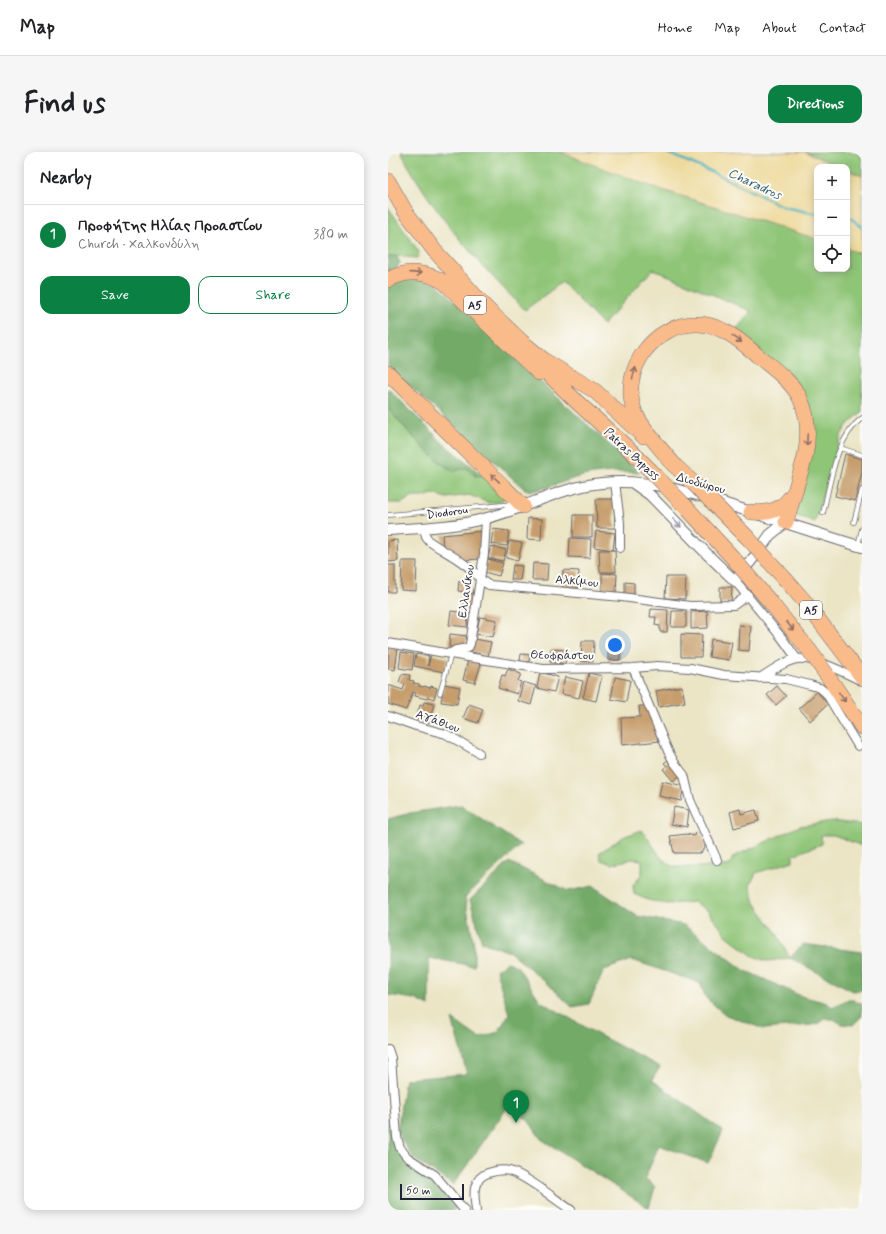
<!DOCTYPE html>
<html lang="en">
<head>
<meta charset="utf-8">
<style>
  :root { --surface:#fff; --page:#f6f6f6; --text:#202124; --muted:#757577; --line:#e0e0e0; --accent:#0b8043 }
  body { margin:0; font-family:Mynerve,sans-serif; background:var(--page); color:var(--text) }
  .controls { position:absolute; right:12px; top:12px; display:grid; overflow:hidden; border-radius:8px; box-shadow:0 2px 10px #0003 }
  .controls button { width:36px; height:36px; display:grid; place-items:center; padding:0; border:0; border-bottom:1px solid var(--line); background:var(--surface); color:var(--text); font:20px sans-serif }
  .scale { position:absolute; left:12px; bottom:10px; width:64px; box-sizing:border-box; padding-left:4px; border:2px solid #22223b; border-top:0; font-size:11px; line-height:14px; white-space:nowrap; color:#22223b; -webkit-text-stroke:3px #fdfcf7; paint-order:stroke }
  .you { position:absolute; left:227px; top:493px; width:14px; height:14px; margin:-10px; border:3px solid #fff; border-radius:50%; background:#1a73e8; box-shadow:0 0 0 6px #1a73e833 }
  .badge { display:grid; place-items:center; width:26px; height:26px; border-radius:50%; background:var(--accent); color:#fff; font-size:13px; font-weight:700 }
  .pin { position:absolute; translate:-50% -33px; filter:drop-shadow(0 1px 2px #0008) }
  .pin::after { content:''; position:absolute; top:21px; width:14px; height:12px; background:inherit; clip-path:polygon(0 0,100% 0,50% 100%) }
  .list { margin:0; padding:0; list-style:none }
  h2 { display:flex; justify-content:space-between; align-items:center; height:52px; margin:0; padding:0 16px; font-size:17px }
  h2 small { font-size:13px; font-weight:400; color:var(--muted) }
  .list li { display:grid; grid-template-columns:26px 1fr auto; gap:12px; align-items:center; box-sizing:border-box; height:60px; padding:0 16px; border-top:1px solid var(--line) }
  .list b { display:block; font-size:15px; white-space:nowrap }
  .list p { margin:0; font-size:13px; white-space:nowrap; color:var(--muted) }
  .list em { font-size:13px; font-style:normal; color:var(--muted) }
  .actions { display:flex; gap:8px; padding:12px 16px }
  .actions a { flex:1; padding:9px 0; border:1px solid var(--accent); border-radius:12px; text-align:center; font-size:14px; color:var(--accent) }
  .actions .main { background:var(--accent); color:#fff }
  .icon { flex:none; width:22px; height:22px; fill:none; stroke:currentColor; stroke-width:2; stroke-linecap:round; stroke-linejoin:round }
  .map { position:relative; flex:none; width:474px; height:1058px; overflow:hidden; border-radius:12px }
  header { display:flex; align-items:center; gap:24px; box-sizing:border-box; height:56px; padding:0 20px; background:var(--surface); border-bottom:1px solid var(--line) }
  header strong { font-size:19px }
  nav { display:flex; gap:22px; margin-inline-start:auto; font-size:14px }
  .intro { display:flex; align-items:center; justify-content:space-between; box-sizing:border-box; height:96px; padding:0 24px }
  h1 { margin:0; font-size:28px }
  .button { padding:10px 18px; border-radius:12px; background:var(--accent); color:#fff; font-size:14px; font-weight:700 }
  main { display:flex; gap:24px; padding:0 24px }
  aside { flex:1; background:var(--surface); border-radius:12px; box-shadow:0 2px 10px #0003 }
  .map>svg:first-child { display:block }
</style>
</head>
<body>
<header>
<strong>Map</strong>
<nav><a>Home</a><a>Map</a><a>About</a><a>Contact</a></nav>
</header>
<div class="intro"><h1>Find us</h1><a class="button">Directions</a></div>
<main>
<aside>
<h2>Nearby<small></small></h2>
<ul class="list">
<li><span class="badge">1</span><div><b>Προφήτης Ηλίας Προαστίου</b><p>Church · Χαλκονδύλη</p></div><em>380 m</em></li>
</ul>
<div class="actions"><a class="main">Save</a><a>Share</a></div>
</aside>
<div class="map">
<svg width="474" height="1058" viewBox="0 0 474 1058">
  <rect width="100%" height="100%" fill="#fdfcf7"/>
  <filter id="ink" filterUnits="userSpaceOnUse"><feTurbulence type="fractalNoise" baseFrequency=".025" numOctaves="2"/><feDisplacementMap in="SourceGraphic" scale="8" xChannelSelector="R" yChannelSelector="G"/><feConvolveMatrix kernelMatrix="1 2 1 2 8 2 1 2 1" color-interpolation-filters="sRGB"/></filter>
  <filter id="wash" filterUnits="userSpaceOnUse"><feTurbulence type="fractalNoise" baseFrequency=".012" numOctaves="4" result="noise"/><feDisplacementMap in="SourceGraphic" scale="16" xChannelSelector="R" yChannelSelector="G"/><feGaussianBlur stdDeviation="0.9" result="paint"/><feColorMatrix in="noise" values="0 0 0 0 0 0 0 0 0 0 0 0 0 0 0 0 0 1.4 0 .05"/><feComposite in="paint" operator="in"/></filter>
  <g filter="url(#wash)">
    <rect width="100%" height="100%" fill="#ebe5c6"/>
    <path fill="#8fc577" stroke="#587459" d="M13,0H172L259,33L429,87V117H459V97L474,102V260L460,272L453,283L427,370L407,364L426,272L348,178L363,159L265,117L215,173L174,130L137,158C89,110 44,60 13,0Z
      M417,0H465L474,3V24L459,18V15H452Z
      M0,55L31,100L29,106L8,104L0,105Z
      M0,256C20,279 39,303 65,319L78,316L87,324L95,323L116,345L115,348L112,350L101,351L81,343L59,346L44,342L36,345H23L14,351H0Z
      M444,669L474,673V694L446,683H433L434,692L405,703V709L368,721L362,733L367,751L388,780L402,806L379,809L365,804L338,783L320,759L306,750L279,752L260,748L246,742L245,734L254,721V708L244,707L224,712L213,708L211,701L235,685L254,678L274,707L286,715H326L342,713L345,705L412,674Z"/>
    <path fill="#73aa68" stroke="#4a6652" d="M8,104L12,110L10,114L0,121V105Z
      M23,126L49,132L118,198L252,321C230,319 208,320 187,326C173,331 159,336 144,339L137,337L132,333L0,214V134Z
      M0,236L57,293L95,323C87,326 84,320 78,316L65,319C39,303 20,279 0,256Z
      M73,653L133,693L77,745L86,793V814L41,806V854L27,847L0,843V667L22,661Z
      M121,710L180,739L205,734L249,764L296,773L356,818L413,844L439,851L444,855L459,848H466L467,850L474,851V864L465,873L453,872L446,867H436L431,871L424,873L376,877L338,863L318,846L312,831L244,808L216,818L201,852L184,855L160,832L122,800L94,790L82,748Z
      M415,792L474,800V838L465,839L402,806Z
      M119,810L130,815L152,849L209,882L272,915L264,928L335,979L320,1011L271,993L257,1026L267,1035L261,1056L153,987L140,968L121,953L65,1033L25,1006L9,980L17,927L79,922L64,867L91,886L110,880L121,862L108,818Z
      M0,965L9,997L47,1026L70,1054L66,1058H0Z"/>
    <path fill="#eeda9e" stroke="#887e6c" d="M172,0H417L452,15H429V87L259,33Z
      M459,18L474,24V102L459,97Z"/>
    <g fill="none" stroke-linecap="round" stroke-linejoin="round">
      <path stroke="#41afbe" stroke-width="2.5" d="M277,0L324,20L396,55L429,62
        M459,66L464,67L474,75"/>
    </g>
    <g id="blocks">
      <path fill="#c69d6c" d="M457,302L474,307V320L467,349L447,344Z
        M208,347H226L227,376H209Z
        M186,363H204V385H185Z
        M140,366L154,367L153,388L139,387Z
        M105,377L121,379L119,394L103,392Z
        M96,379L93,407L75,408L55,394L54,383Z
        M208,379L227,381L225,398L206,395Z
        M182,386L203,387L202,406L181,405Z
        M9,388L10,409L0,410V389Z
        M121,389L134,391L130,409L118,406Z
        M103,394L118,398L115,409L100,406Z
        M211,398H227L228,420H212Z
        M100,407L115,411L111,424L96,420Z
        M14,409H29L28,439L13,438Z
        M145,411L160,412L159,428H144Z
        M0,413H7V440H0Z
        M125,413L134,414L132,428H123Z
        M175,418L191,419L190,436H174Z
        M214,421L229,422L228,440H214Z
        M278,425H298L297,447L277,446Z
        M71,429L79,430L78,440L70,439Z
        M237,430L246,431V442H237Z
        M332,435H344L343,451H332Z
        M79,441L87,442L86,455L75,454L76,447L79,448Z
        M263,457L280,458L279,480H272V474L267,473L268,465H262Z
        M63,459L80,461L79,475L61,473Z
        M284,459H298V475H283Z
        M319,459L320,476L303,477V460Z
        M92,465L109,468L105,485L88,482Z
        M351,473L363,474L361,499L350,498Z
        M62,482L79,484L78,496L61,495Z
        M293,482L314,483L313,505H293Z
        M86,487L103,490L100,504L83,500Z
        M323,487L344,490L341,508L321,505Z
        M194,489H206L205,510L193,509Z
        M220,490L232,491V508H220Z
        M1,495L10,496L7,518L0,517Z
        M163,497L179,498L177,512L162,510Z
        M13,500L26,502L24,518L11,516Z
        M28,502L41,504L40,514L43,502L60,506L56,520L26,514Z
        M133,502L142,503L141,510L132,509Z
        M80,508L93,512L87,531L75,528Z
        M120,517L133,522L130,529L133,530L129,542L110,536L114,523L117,524Z
        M152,520L170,525L166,540L149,536Z
        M201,521L214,524L208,549L195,546Z
        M14,522L22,523L21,528L26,529L25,531L31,532V534L36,535V534L42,536L43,534L49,536L46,547L40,545L39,547L27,544L28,541L25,540L18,558L0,552V533L15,538L17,532L11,530Z
        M177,525L195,529L191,546L173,542Z
        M227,525L242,528L238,550L223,547Z
        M135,530L148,534L143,553L130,549Z
        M56,532L72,535L69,552L53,550Z
        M294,534L297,550L271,555L268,539Z
        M389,534L398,544L388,553L379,543Z
        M429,540L440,552L422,569L411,556Z
        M36,550L46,552L41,571L28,567L32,553L35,554Z
        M81,552L95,557L90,571L75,566Z
        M251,554H259L272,589L234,593L233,566L252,565Z
        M281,607L294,622L285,629L275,617L279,614L276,611Z
        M274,629L296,634L293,649L271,644Z
        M286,655L301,658L299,675L283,672Z
        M352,657L353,662L368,658L371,669L346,676L342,660Z
        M307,680L317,685L314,688L319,690L313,701H286L282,684L299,682L306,684Z"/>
    </g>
  </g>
  <g filter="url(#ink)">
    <use href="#blocks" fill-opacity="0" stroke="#68666c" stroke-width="1"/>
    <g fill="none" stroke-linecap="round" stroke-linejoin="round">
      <defs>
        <path id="service" d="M452,296L474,303
          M435,361C443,329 447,287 474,266
          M0,363L115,353H129
          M466,370L474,338
          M470,393L474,377
          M52,541L63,502"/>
        <path id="minor" d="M227,330L232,371V396
          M36,376L38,385L41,389C56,400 73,407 86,420C91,425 94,430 101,433L234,445L302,454L346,453L360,443
          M347,429L394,486L409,507
          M0,491L80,505L155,517L245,516L269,514L302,516L336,523L398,527L422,533L432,536L438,541L470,594
          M63,501L68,498L80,496L82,492L96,402L98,367
          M245,516L280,599L286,610L296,623L302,648L329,708
          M372,526C383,519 396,509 409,507C427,505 457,521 474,529
          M0,564L28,574L58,582L91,601
          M0,897L3,906L9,985L12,996L19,1005L47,1023L76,1058
          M88,1058C86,1044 83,1027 100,1021C107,1019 114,1017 121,1019C136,1022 168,1048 183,1058"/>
        <path id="tertiary" d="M245,331L262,343L321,404L347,429L370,400L382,383L398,370
          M0,378C33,376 67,375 99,366C138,356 173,335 214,331C260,326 304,341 347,355C389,368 431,382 474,395"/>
        <path id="motorway" d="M0,29L17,59L46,98L99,157L134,190L157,209L207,239L255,284
          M0,128C18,117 39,120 56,130L151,221
          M148,210L190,251L244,300L265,321
          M0,221L135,354
          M280,307L305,331
          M287,314C275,299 252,275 246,258C232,218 266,171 309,172C319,172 329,175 338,180C350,186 359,195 369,203C384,216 403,228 412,246C421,265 421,285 417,305L398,370
          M297,354L345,406
          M363,360C382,362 394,358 405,342
          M339,365L359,385
          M398,428L417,450L474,525
          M383,451L421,498
          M439,523L474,575"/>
      </defs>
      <use href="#service" stroke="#68666c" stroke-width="5.5"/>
      <use href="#minor" stroke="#68666c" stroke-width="10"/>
      <use href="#tertiary" stroke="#68666c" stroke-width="12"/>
      <use href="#motorway" stroke="#68666c" stroke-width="16"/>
      <use href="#service" stroke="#fff" stroke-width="4"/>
      <use href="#minor" stroke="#fff" stroke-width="8"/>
      <use href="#tertiary" stroke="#fff" stroke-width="10"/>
      <use href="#motorway" stroke="#fabb8b" stroke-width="15"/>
      <defs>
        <path id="motorway-bridge" d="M265,321L297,354
          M305,331L339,365
          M359,385L398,428
          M345,406L383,451
          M421,498L439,523"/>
      </defs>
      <use href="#motorway-bridge" stroke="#68666c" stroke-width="16" stroke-linecap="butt"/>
      <use href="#motorway-bridge" stroke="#fabb8b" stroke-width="15"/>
    </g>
    <defs><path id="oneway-shaft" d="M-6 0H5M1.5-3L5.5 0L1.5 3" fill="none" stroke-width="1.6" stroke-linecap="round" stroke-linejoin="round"/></defs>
    <g stroke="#8e6e63">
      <use href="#oneway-shaft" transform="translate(28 121) rotate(4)"/>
      <use href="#oneway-shaft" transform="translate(349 187) rotate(36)"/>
      <use href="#oneway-shaft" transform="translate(246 221) rotate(-74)"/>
      <use href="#oneway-shaft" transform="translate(419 288) rotate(93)"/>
      <use href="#oneway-shaft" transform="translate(107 326) rotate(-136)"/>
      <use href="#oneway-shaft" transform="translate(402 474) rotate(51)"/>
      <use href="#oneway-shaft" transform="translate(454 545) rotate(55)"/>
    </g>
    <use stroke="#9c9ca7" href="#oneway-shaft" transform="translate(289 371) rotate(46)"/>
  </g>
  <g text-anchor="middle" stroke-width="4" stroke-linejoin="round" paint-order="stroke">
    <g fill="#fdfcf7" stroke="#646373" stroke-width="1">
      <rect x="76" y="144" width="22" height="18" rx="3"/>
      <rect x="412" y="449" width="22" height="18" rx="3"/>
    </g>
    <g font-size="11" font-weight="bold" fill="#22223b">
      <text x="87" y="157">Α5</text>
      <text x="423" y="462">Α5</text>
    </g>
    <g font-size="12" fill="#22223b" stroke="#fdfcf7">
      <text transform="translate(244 302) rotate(43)" y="4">Patras Bypass</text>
      <text transform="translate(313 331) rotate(16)" y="4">Διοδώρου</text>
      <text transform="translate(59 360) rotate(-8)" y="4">Diodorou</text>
      <text transform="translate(189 429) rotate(5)" y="4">Αλκίμου</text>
      <text transform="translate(78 439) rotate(-81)" y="4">Ελλανίκου</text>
      <text transform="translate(174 503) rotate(1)" y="4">Θεοφράστου</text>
      <text transform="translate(50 569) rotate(20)" y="4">Αγάθιου</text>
    </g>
    <g font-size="13" font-style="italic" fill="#306176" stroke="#fdfcf7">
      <text transform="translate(367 31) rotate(25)" y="5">Charadros</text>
    </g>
  </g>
</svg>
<div class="controls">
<button>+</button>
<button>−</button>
<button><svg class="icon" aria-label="locate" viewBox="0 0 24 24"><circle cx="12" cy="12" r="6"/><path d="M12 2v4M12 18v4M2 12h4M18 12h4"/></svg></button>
</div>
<div class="scale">50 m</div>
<div class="you"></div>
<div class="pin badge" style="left:128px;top:971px">1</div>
</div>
</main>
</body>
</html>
